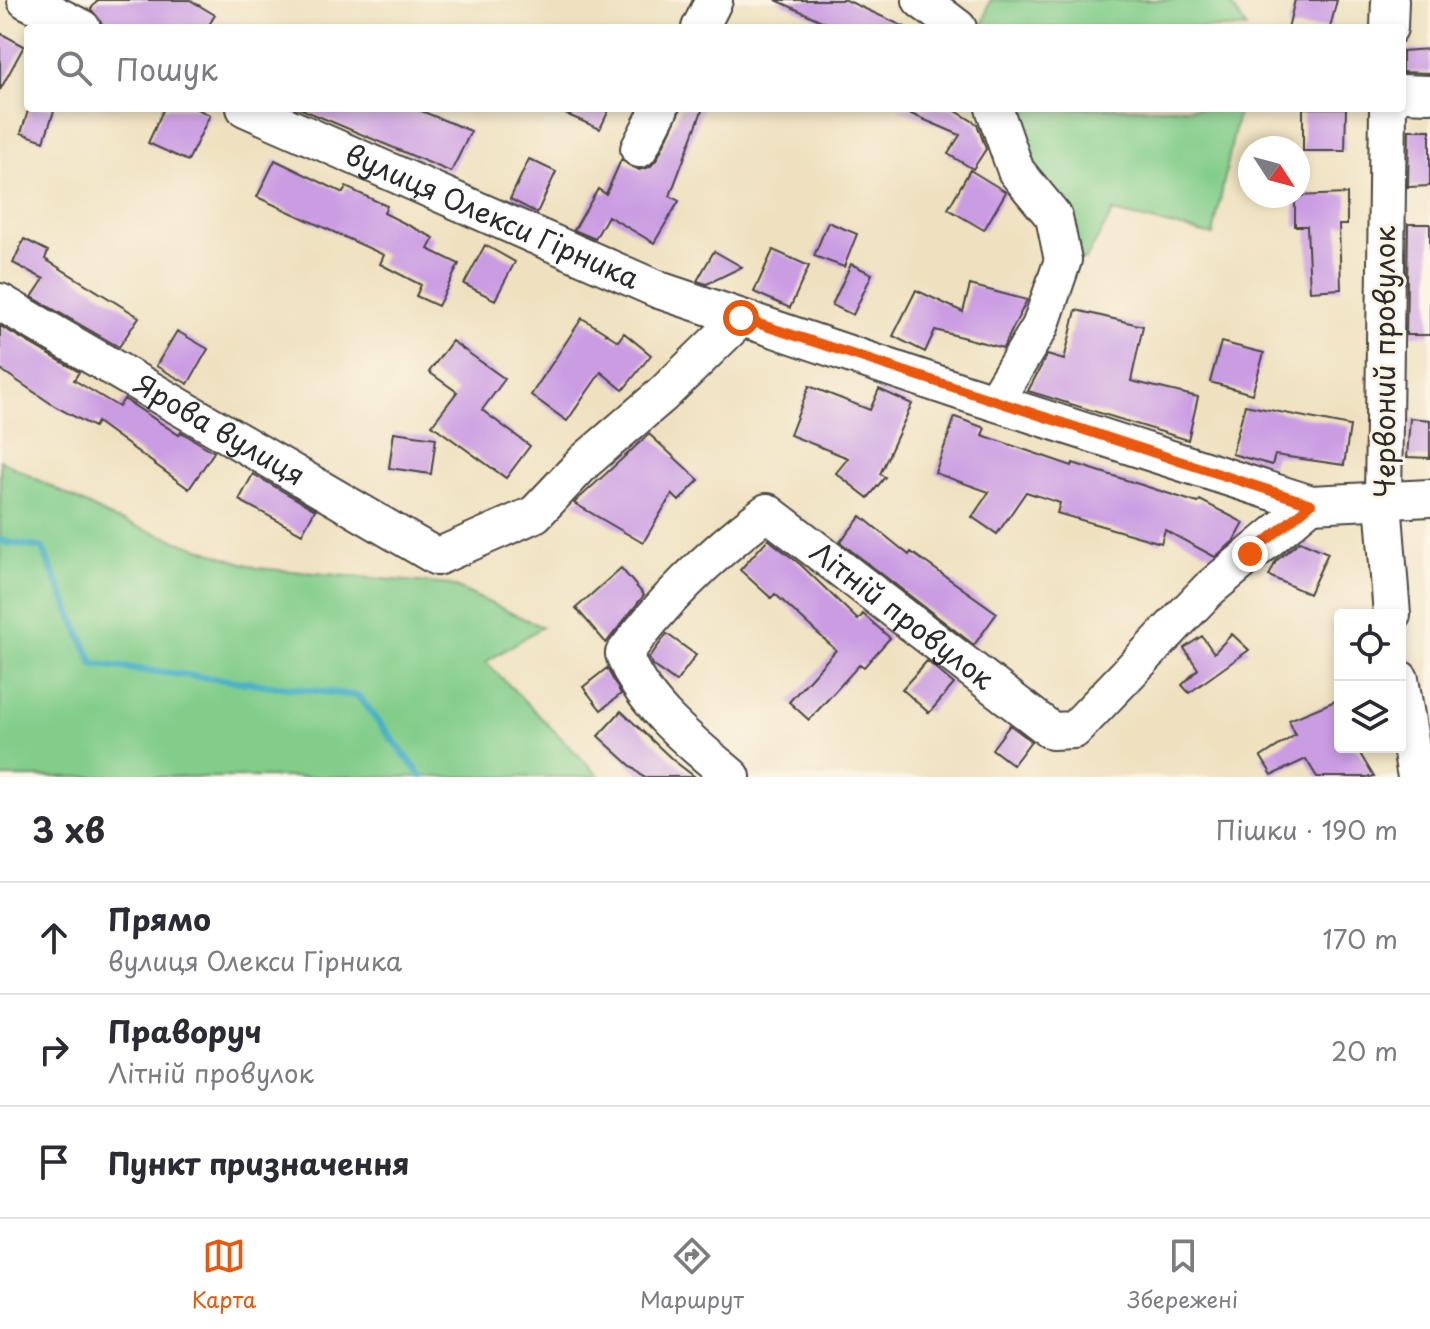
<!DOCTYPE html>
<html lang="uk">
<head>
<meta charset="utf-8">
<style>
  :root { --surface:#fff; --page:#f2f2f3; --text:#2b2b33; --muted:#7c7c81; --line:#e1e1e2; --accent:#ea580c }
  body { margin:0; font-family:"Playpen Sans",sans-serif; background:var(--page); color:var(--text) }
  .controls { position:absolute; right:24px; bottom:24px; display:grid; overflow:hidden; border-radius:8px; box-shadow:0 4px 12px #0003 }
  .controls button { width:72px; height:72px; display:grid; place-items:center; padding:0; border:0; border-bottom:2px solid var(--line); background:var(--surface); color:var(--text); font:40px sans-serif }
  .compass { position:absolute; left:1238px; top:136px; width:72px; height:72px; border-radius:50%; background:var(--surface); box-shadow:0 4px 12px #0003; rotate:126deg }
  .stop { position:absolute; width:24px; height:24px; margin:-18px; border:6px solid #ea580c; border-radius:50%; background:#fff }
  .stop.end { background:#ea580c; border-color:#fff; box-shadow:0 2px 8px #0008 }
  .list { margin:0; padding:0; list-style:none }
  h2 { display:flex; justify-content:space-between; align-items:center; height:104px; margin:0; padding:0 32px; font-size:34px }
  h2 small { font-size:26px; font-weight:400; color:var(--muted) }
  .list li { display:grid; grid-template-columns:52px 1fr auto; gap:24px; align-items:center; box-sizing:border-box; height:112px; padding:0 32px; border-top:2px solid var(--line) }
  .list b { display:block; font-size:30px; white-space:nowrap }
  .list p { margin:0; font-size:26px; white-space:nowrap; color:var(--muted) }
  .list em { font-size:26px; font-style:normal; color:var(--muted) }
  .icon { flex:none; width:44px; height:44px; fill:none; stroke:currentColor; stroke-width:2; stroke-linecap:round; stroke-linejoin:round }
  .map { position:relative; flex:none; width:1430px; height:777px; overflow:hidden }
  .search { position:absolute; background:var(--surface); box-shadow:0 4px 12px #0003; left:24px; right:24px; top:24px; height:88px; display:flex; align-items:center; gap:20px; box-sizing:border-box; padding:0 28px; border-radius:8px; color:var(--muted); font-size:30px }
  .sheet { height:440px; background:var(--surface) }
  nav { display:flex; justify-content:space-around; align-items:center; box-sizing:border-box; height:112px; border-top:2px solid var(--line); background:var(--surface); font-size:22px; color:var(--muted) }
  nav a { display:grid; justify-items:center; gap:4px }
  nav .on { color:var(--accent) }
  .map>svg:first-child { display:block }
</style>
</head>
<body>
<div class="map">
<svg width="1430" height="777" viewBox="0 0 1430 777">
  <rect width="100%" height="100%" fill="#fcf5e5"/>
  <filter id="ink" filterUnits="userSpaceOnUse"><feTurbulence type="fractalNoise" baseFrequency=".0125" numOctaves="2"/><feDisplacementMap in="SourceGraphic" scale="16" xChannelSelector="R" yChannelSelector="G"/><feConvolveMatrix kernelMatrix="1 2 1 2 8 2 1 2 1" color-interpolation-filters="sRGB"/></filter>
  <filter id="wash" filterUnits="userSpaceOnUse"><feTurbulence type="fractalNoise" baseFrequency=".006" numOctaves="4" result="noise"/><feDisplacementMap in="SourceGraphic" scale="32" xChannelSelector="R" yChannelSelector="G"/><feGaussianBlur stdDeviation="1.8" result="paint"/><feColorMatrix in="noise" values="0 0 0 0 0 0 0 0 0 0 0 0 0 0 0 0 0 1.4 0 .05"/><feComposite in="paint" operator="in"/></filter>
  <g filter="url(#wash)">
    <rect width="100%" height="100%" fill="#efe1c0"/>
    <path fill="#82cd8a" stroke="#567c5a" stroke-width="2" d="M990,0H1227L1247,28H982Z
      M1004,108H1239L1213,235L1113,212L1085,260L1069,255Z
      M0,460L112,518L257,568L451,585L542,627L486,662L600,777H0Z"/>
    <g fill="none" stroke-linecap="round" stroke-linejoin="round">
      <path stroke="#47b0c5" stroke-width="7" d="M0,541L42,548L93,664L358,696L422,777"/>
    </g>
    <g id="blocks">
      <path fill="#ca9de3" d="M98,0H190L215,15L207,28H105L91,9Z
        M776,0H846L907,28H837Z
        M1295,0H1337L1330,28H1288Z
        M0,33L24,46L0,90Z
        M1430,49V73L1402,72V51Z
        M29,108H55L44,141L21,133Z
        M164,108H195L210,115L188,161L148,143Z
        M299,108H414L471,131L451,172Z
        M552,108H610L600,129Z
        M681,108H703L670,196L679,201L654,243L608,216L595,239L574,230L598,189L606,194L621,160L639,170L650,167L657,159Z
        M897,108H951L977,124L986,149L973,169L948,154L960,135Z
        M1303,108H1346L1345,151H1303Z
        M1409,130H1430V186L1408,187Z
        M529,159L556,172L537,213L510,199Z
        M275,160L343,193L346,187L387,206L384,213L434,238L428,249L459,264L438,306L416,296L421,285L380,264L384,255L257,197Z
        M970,170L1006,192L984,230L948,209Z
        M1347,194V225H1339L1341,289L1310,291L1307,226H1295V196Z
        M828,222L857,234L844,267L814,256Z
        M1408,224H1430V335H1406Z
        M24,239L48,251L45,259L139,317L119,347L32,297L44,279L13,263Z
        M485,245L515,262L495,300L464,284Z
        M773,250L809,266L790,308L754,292Z
        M714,251L742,267L707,284L697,281Z
        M851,264L872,274L853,315L832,305Z
        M970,285L1027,300L1003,348L935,330L925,352L893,336L916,290L963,312Z
        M1076,310L1143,326L1131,381L1198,397L1188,440L1028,391L1047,355L1064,360Z
        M582,318L618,341L624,333L651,355L623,390L601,372L567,421L531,395Z
        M0,326L79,372L74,380L119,407L124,399L179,435L181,432L214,452L189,489L97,422L94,427L56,407L0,369Z
        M177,331L208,349L188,384L156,366Z
        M452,341L505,379L482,410L530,446L506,478L432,425L457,392L429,372Z
        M1221,342L1264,353L1252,394L1210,382Z
        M809,386L870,410L879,389L912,404L880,474L885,477L868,498L836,473L848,458L790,435Z
        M1245,405L1350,426L1344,465L1275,455L1272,465L1232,454Z
        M955,417L985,428L982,435L1072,466L1073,463L1198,503L1200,500L1244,523L1235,540L1215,557L1165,530L1161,543L1057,513L1060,503L1026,492L997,534L972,517L989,492L935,473Z
        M1410,418L1430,420V458L1407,457Z
        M394,432L436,438L431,474L389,468Z
        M649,434L699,480L679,501L672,494L643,543L574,503Z
        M253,474L315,510L302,534L239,500Z
        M861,516L909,555L911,552L997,613L974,645L840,542Z
        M768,539L801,565L858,620L863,614L890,638L864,667L860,664L809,720L789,702L836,650L775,594L771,598L740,570Z
        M1300,541L1328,553L1309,594L1269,576L1276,561Z
        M621,568L644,595L606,643L576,608Z
        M667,634L696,655L676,682L652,665L649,658Z
        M1232,634L1249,650L1189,693L1182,685L1198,669L1184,648L1202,636L1214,653Z
        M927,661L954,684L929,713L902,689Z
        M607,668L621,694L601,710L583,687Z
        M1340,699V747H1356L1374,777H1317L1306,759L1272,775L1261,757L1295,735L1289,720Z
        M621,711L673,760L695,777H643L598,736Z
        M1010,725L1031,741L1013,765L992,749Z"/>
    </g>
  </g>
  <g filter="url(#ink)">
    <use href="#blocks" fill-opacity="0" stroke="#484641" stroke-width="2"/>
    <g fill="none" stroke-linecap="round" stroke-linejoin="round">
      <defs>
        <g id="minor">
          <path d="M26,0L82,28"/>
          <path d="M921,0L958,28"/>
          <path d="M700,28L714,0"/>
          <path d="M1389,28L1390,0"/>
          <path d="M1402,93L1430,94"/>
          <path id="s1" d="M245,108L659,290L962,392L1311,504L1430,498"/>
          <path d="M1388,108L1383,501L1392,615"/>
          <path d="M639,149L660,108"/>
          <path id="s2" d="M0,302L437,557L535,514L585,461L662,395L741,318"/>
          <path d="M994,402L1040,327L1063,260L1054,217L1016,171L994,108"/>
          <path d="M1400,679L1416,777"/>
          <path id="s3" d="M732,777C693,744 641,704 624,654C665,598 712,553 767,512L1052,731L1074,730L1209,589L1311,504"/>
        </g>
      </defs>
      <use href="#minor" stroke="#484641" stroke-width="40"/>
      <use href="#minor" stroke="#fff" stroke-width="36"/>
    </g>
  </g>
  <g fill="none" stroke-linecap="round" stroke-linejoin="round" filter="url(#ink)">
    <path stroke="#ea580c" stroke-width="10" d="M741,318L1311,504L1250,554"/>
  </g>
  <g text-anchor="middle" stroke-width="6" stroke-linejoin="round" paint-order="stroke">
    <g font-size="28" fill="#2b2b2b" stroke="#fcf5e5">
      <text dy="10" stroke="none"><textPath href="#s1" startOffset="270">вулиця Олекси Гірника</textPath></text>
      <text transform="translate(1385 362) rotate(-90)" y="10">Червоний провулок</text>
      <text dy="10" stroke="none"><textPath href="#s2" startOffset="254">Ярова вулиця</textPath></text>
      <text dy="10" stroke="none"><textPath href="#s3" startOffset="538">Літній провулок</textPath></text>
    </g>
  </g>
</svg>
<div class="controls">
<button><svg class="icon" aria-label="locate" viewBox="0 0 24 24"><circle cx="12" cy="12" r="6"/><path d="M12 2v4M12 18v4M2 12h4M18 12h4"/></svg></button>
<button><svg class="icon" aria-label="layers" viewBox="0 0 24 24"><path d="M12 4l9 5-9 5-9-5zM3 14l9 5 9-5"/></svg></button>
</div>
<svg class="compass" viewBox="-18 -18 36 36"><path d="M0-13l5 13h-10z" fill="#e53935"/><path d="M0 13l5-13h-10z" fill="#7c7c81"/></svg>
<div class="stop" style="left:741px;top:318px"></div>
<div class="stop end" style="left:1250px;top:554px"></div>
<div class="search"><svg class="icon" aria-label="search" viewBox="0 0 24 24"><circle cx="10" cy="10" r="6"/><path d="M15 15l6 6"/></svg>Пошук</div>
</div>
<section class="sheet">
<h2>3 хв<small>Пішки · 190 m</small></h2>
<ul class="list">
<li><svg class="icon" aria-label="ahead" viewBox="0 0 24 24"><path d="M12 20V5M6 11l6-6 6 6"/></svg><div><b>Прямо</b><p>вулиця Олекси Гірника</p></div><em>170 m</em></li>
<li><svg class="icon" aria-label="right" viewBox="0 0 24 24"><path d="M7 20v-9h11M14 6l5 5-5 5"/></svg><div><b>Праворуч</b><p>Літній провулок</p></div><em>20 m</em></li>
<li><svg class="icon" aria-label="arrive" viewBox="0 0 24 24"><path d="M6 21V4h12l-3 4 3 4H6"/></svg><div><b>Пункт призначення</b></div></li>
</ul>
</section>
<nav>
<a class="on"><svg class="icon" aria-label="map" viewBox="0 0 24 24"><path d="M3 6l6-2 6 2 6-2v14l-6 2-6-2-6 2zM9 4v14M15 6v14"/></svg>Карта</a>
<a><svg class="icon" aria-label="directions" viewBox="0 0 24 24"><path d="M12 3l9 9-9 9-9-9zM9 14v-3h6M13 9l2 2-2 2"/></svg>Маршрут</a>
<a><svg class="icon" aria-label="saved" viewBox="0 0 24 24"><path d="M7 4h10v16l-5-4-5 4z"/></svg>Збережені</a>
</nav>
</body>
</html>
